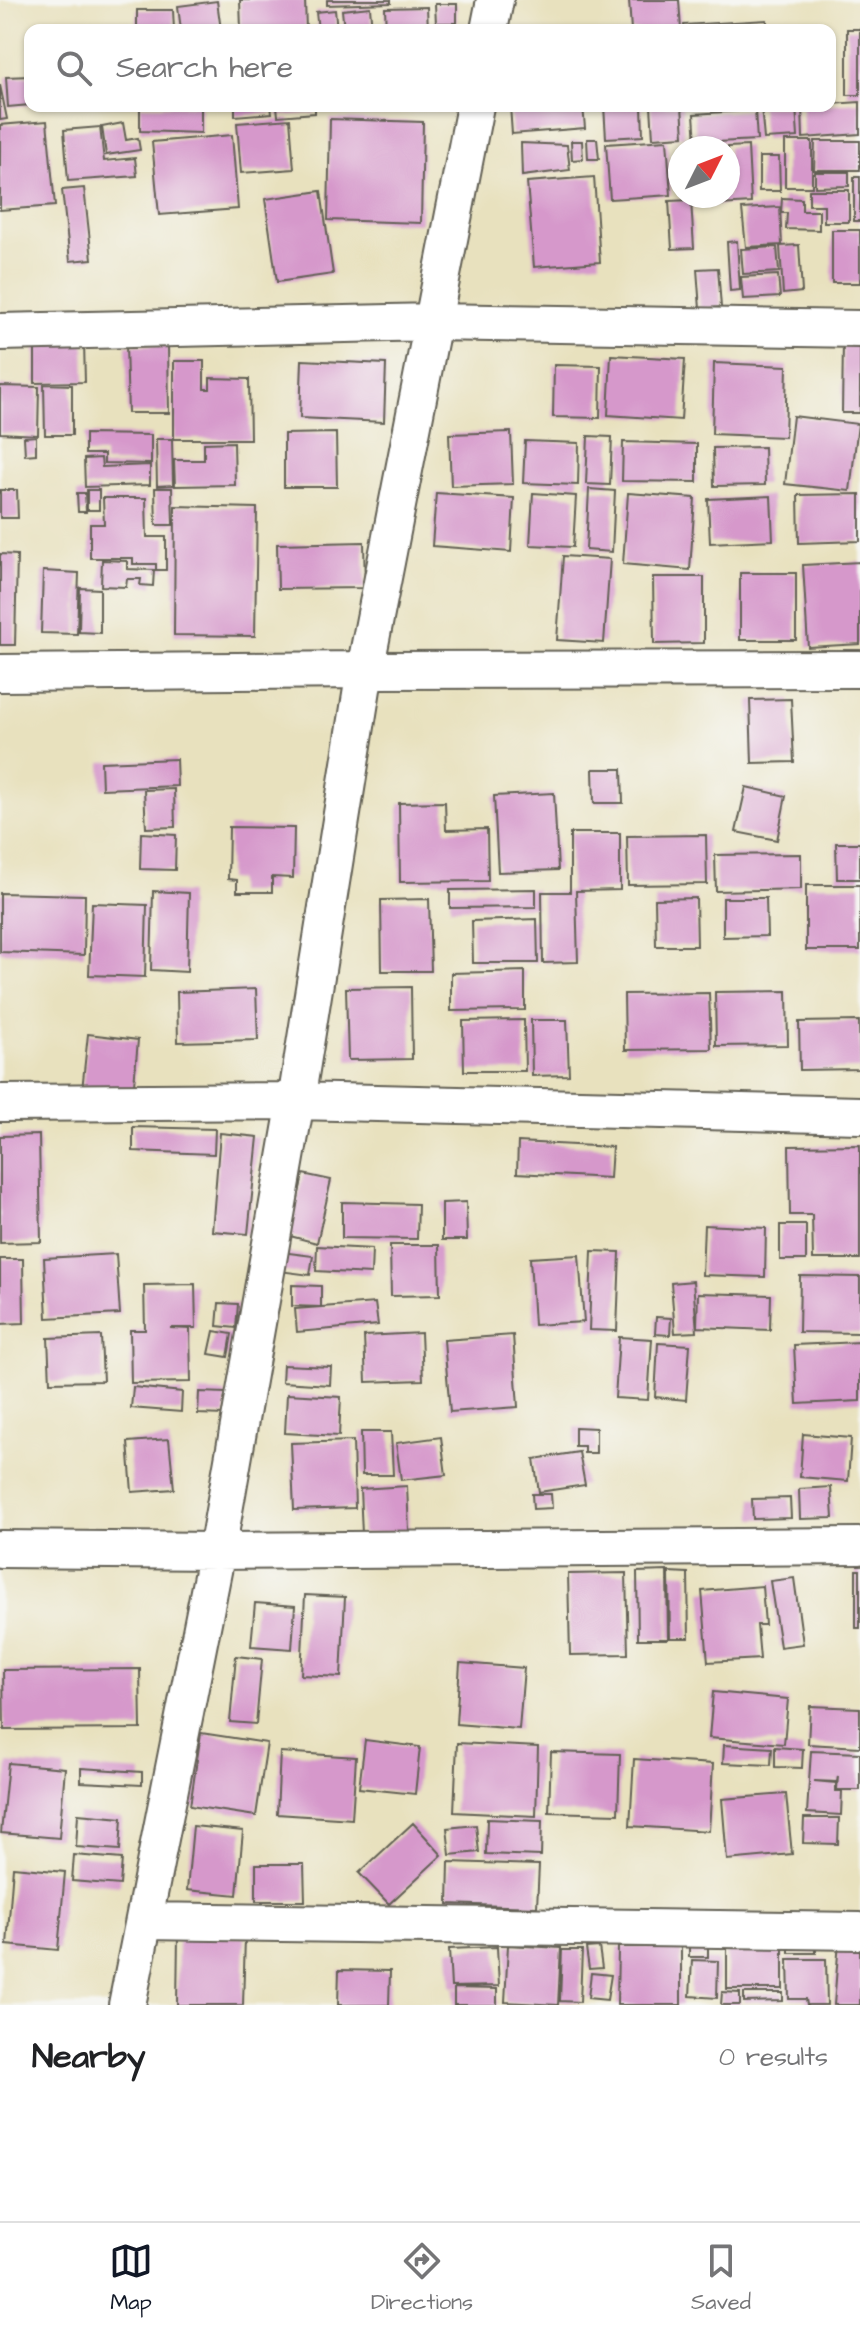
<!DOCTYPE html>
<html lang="en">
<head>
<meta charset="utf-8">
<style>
  :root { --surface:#fff; --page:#f2f2f2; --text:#202124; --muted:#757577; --line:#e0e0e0; --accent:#111827 }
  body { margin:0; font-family:"Architects Daughter",sans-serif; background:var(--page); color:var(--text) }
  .compass { position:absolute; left:668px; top:136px; width:72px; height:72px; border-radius:50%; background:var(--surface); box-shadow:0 2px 6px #0004; rotate:48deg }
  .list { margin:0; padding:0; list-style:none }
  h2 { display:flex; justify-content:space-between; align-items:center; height:104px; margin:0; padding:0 32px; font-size:34px }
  h2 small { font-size:26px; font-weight:400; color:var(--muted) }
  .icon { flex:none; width:44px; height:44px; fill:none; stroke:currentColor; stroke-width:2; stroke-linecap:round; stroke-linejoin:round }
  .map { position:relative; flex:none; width:860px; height:2005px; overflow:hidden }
  .search { position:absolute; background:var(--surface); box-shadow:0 2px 6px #0004; left:24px; right:24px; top:24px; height:88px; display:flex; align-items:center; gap:20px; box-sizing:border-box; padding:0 28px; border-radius:16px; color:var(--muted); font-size:30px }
  .sheet { height:216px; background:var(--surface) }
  nav { display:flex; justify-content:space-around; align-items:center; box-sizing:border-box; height:112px; border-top:2px solid var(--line); background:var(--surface); font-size:22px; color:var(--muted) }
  nav a { display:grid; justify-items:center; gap:4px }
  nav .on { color:var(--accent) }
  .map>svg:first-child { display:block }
</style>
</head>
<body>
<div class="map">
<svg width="860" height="2005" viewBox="0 0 860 2005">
  <rect width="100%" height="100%" fill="#f6f6f2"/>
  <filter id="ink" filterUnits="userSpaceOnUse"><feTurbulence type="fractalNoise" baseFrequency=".0125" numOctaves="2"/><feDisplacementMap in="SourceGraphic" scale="16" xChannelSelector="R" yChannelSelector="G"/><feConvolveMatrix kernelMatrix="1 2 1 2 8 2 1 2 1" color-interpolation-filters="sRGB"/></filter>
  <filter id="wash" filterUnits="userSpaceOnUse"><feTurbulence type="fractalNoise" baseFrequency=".006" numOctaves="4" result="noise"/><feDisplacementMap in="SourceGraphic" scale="32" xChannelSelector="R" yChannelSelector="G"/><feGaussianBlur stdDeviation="1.8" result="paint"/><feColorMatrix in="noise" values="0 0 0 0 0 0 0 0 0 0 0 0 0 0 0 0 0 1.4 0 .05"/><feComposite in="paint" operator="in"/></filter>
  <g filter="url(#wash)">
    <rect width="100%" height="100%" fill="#e8e1be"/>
    <g id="blocks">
      <path fill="#d698cb" d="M240,0H305L306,30H241Z
        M327,0H391V3L327,5Z
        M629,0H679L681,30H631Z
        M217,1L221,30H181L178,6Z
        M435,4H457V23H436Z
        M370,7L372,30H344L342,10Z
        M427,7L428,30H386L385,8Z
        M137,10H173L174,30H137Z
        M335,10L337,30H318L316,12Z
        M767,20V30H684V25Z
        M847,29H860V95H847Z
        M30,76V105L8,107L6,77Z
        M0,85L7,119L0,120Z
        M860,102V134L803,138L802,106Z
        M140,106H201V133L140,131Z
        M235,106H271L272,113L235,116Z
        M277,106H315V113L278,116Z
        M510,106H583L585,128L512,134Z
        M604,106H642L643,136L606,138Z
        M651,106H682L684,136L653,138Z
        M761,106H796L798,137L764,139Z
        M755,110L757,140L696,143L694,114Z
        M290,119L294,169L241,173L237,123Z
        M330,119L423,122L421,223L328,220Z
        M47,121L55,206L0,210V125Z
        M123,123L126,140L138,138L140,150L106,155L102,127Z
        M100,127L104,161L135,158L137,176L68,181L64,130Z
        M232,135L238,209L159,215L152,142Z
        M587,139H597L599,159H588Z
        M667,140L671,195L610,199L606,144Z
        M571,141H582L583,159L572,160Z
        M785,141H812V187H785Z
        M815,141H860V170H814Z
        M521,143L567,145L570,170L522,176Z
        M748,146L751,203L703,206L702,196H728V147Z
        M759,157H779L780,191H759Z
        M815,172H849V186L815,187Z
        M594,177L600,262L534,267L527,182Z
        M854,177H860V221H854Z
        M84,188L92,259L70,261L62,190Z
        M809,190H849V222H824V205H809Z
        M321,191L333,274L277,282L265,199Z
        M782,198L802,199V211H819V230L786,229L787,213H781Z
        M691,200L694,248L672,249L669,201Z
        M780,207L782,245L746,247L742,209Z
        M832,230H860V283H832Z
        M737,241L740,290L730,291L727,242Z
        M799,245L802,292L783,294L780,246Z
        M777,247L779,272L743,274L741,249Z
        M718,268L721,307L700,309L697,269Z
        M778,275L780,297L743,299L741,277Z
        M843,341L860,342V413H842Z
        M84,342L85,382L35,383V343Z
        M126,345H168L169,413H128Z
        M611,355L685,359L681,420L608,415Z
        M302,360L386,364L384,422L300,418Z
        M174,361H204V389H210V378L249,379L250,439H174Z
        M714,363L787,366L785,437L712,434Z
        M554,365L601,366L600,418L553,417Z
        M44,384L72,385V435H45Z
        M0,386L39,387L38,435L0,433Z
        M793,416L858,424L850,491L785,484Z
        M511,432L513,484L451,486L449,434Z
        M336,433L337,487H284V434Z
        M85,434L151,435V464L104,463V454H85Z
        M36,436V454L25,455L24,437Z
        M588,436L612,437L610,485L586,484Z
        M156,439H172L173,485L157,486Z
        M525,441L579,443L578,485L523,483Z
        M234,442L235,485L175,486L174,460H204V443Z
        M623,442L697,444V482L622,481Z
        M764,447L765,485L714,486L713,448Z
        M101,458L102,467L150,465V485L85,487L84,459Z
        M155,488H172L173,525H156Z
        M589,489L615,491L612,552L586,550Z
        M0,490H17L18,518H0Z
        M87,490H99V510H87Z
        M77,493H85L86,512H78Z
        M436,493L514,498L511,552L432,546Z
        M533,493L576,496L573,547L530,545Z
        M628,493L695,498L690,570L623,564Z
        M860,494V541L799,543L798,495Z
        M771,496L773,540L710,543L708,499Z
        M103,498H146L147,537H166V570H156V564H133V558H90V524H104Z
        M175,506L257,508L255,636L174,635Z
        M364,542L365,588L278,589L277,544Z
        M0,554L17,555L15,645H0Z
        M563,556L610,559L604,643L557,640Z
        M102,560L127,561V569L154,570L153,586L140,585L141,579H127L126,587L101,586Z
        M860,562V644L808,647L803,565Z
        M43,571L79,573L77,634L41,633Z
        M740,573H796V640H740Z
        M653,577H704V643L654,644Z
        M80,588L100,589V633L79,632Z
        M791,699L794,762L752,763L750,700Z
        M176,759L177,786L102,789L101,762Z
        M593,769H622L623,803H594Z
        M746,787L786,796L777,840L736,832Z
        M174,789L175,827L146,828L144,790Z
        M554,793L558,870L498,872L494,796Z
        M445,802L446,830L487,829L488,881L400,882L399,803Z
        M229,827L294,828L293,878L272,877V892H237V880L228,879Z
        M141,833L176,835L175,870L140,869Z
        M570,833H620V890L576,891L578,962L543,963L542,892H570Z
        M706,835L707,884L628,885L627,836Z
        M836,843H860V879H837Z
        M801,854V889L716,891L715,855Z
        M806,885H860V950H806Z
        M536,889V907L450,908V890Z
        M153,891L189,893L187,972L151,970Z
        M0,893L85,895L84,955L0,952Z
        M696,898L697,946H656L655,899Z
        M723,898H766L767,936L723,937Z
        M429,899L431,971H382L381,900Z
        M92,903L147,905L145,977L89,975Z
        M537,919L538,963H473L472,921Z
        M525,971V1010L451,1011V973Z
        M411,987L412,1059L348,1060L346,988Z
        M256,989L258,1040L178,1042L177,992Z
        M787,991L788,1045L716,1046L715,992Z
        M709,993L711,1049L625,1050L624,994Z
        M524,1020L525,1071H464L463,1021Z
        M531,1020H567L569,1075L532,1076Z
        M859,1021L860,1069L800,1070L799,1022Z
        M88,1034L138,1040L133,1095L82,1090Z
        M133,1127L215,1129L214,1154L133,1151Z
        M220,1133L258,1137L248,1234L212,1231Z
        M39,1135L41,1242L0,1243V1136Z
        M518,1142L612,1147L610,1178L517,1173Z
        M860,1145V1259H813L812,1215H790L789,1146Z
        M303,1174L331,1180L317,1243L290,1236Z
        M342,1202L418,1204L417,1239L342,1238Z
        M466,1202L467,1240H442V1203Z
        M704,1225L766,1228L765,1277L702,1275Z
        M780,1225H806V1260H780Z
        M390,1245H439L440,1295L391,1296Z
        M317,1246L372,1249L371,1274L316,1271Z
        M592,1251L620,1252L617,1331L589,1330Z
        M281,1252L313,1256L310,1275L279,1271Z
        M116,1254L120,1314L47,1318L44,1258Z
        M579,1255L584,1322L534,1325L530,1258Z
        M0,1259H23L24,1323L0,1324Z
        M800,1276L860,1277V1333L799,1332Z
        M693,1281L697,1332L675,1333L671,1283Z
        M195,1284L196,1328H170L190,1329L191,1382L131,1383L130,1330H145L144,1285Z
        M292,1285L321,1286V1307L292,1306Z
        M698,1293L771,1295L770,1330L697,1327Z
        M219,1303L238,1304L236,1328L217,1326Z
        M375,1303L378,1325L297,1332L295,1309Z
        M656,1317L671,1318L670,1335L655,1334Z
        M214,1331L232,1334L228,1357L209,1354Z
        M421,1333L423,1380L366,1382L364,1336Z
        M513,1335L518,1407L450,1412L444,1340Z
        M101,1336L103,1381L50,1382L48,1338Z
        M619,1337L652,1339L648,1400L615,1398Z
        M860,1342V1401L797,1404L794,1345Z
        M658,1343L690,1345L686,1400L655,1397Z
        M283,1365L331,1367L330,1385L282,1382Z
        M133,1387L182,1392L181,1412L131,1408Z
        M199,1392L226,1393L225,1415L198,1414Z
        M287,1394L341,1397L339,1436L285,1433Z
        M575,1427L596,1428V1453H584V1446H575Z
        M361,1432H391L393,1475H362Z
        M803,1434L851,1438L848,1481L800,1477Z
        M441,1437L446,1475L401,1480L396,1443Z
        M169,1439L174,1489L132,1492L128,1442Z
        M353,1441L355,1508L294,1510L291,1443Z
        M579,1452L585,1485L539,1492L534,1459Z
        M407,1486L409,1531L362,1534L360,1489Z
        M831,1487L833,1518L800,1519L799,1489Z
        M532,1494H551L552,1508L533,1509Z
        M790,1498L791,1518L753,1519L752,1499Z
        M856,1570H860V1628H856Z
        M667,1571L668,1639H638L637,1572Z
        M669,1572L688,1573L689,1638H670Z
        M626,1573L628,1654L570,1655L568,1574Z
        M794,1578L803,1644L780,1647L770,1581Z
        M762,1586L765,1625H757L760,1659L708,1662L702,1591Z
        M305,1595L345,1597L341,1677L301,1675Z
        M255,1603L295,1606L292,1649L251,1646Z
        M236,1656L262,1659L256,1724L230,1722Z
        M460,1663L524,1668L519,1729L456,1724Z
        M140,1669L141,1729L4,1730L3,1670Z
        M713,1692L788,1699L784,1744L709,1738Z
        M810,1706L860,1708V1747L808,1744Z
        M201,1733L267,1743L256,1816L190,1806Z
        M365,1740L420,1747L415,1794L359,1788Z
        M457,1743L538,1747L536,1816L454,1812Z
        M724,1745L772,1748L771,1765L723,1763Z
        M775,1747L803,1749L802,1768L775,1767Z
        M811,1751L860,1753V1790H837L838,1776L837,1782L814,1781L836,1783V1791H842L841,1815L807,1813Z
        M280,1752L356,1757L352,1819L277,1814Z
        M551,1752L620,1754L618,1814L549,1812Z
        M634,1759L713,1764L709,1831L630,1826Z
        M8,1763L65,1768L59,1838L1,1833Z
        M81,1768L142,1772V1785L81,1782Z
        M786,1794L792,1854L727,1860L722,1799Z
        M78,1814L122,1818L120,1850L76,1847Z
        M804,1818H839L838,1844L803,1843Z
        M487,1819L542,1821L541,1856L486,1854Z
        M413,1823L442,1855L389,1904L359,1873Z
        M476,1825L479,1852L450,1855L447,1828Z
        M193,1826L243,1831L237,1895L187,1890Z
        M74,1855L122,1859L120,1885L72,1881Z
        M449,1862L539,1865L537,1907L448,1904Z
        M256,1864H304L305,1901H256Z
        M13,1867L65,1872L58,1950L7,1945Z
        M178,1935L245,1937L243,2005H177Z
        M689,1939L708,1940V1957H689Z
        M789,1940H816V1953H789Z
        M839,1941L860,1943V2005H834Z
        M508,1945L561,1948L558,2005L505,2002Z
        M727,1945H783V1989H727Z
        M497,1947L499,1986L451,1987L449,1949Z
        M599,1947L602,1968L589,1969L586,1948Z
        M618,1947H681V2005H617Z
        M562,1950H582L580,2002L560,2001Z
        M788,1959H826L827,2005H807L806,1999H789Z
        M692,1960L718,1961L717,1998L690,1996Z
        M339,1970L390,1971L389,2005H338Z
        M591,1973L611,1975L607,2000L588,1998Z
        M454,1988L497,1989V2005H454Z
        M722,1992L740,1993V2005H721Z
        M744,1993H783V2001L744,2002Z"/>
    </g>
  </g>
  <g filter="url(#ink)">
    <use href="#blocks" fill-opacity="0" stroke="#636155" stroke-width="2"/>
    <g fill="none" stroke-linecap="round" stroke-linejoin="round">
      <defs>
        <path id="street" d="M489,30L495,0
          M0,332L434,322L860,329
          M0,673L365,670L860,669
          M0,1103L296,1101L860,1115
          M0,1549L217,1551L860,1546
          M144,1921L860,1931
          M127,2005L217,1551L296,1101L365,670L475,106"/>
      </defs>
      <use href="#street" stroke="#636155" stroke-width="40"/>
      <use href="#street" stroke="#fff" stroke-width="36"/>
    </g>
  </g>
</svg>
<svg class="compass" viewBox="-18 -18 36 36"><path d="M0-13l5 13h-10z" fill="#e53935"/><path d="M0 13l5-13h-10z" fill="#757577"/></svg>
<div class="search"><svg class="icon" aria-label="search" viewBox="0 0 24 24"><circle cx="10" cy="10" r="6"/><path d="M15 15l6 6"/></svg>Search here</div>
</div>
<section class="sheet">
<h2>Nearby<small>0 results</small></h2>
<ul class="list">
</ul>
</section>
<nav>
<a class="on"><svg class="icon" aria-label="map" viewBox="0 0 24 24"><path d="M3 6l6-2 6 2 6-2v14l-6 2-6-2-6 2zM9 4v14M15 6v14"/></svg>Map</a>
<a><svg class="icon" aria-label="directions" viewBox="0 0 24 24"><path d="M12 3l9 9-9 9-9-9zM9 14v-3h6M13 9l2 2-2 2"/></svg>Directions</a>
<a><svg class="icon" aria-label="saved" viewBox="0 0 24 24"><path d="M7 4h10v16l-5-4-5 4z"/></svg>Saved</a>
</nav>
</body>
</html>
